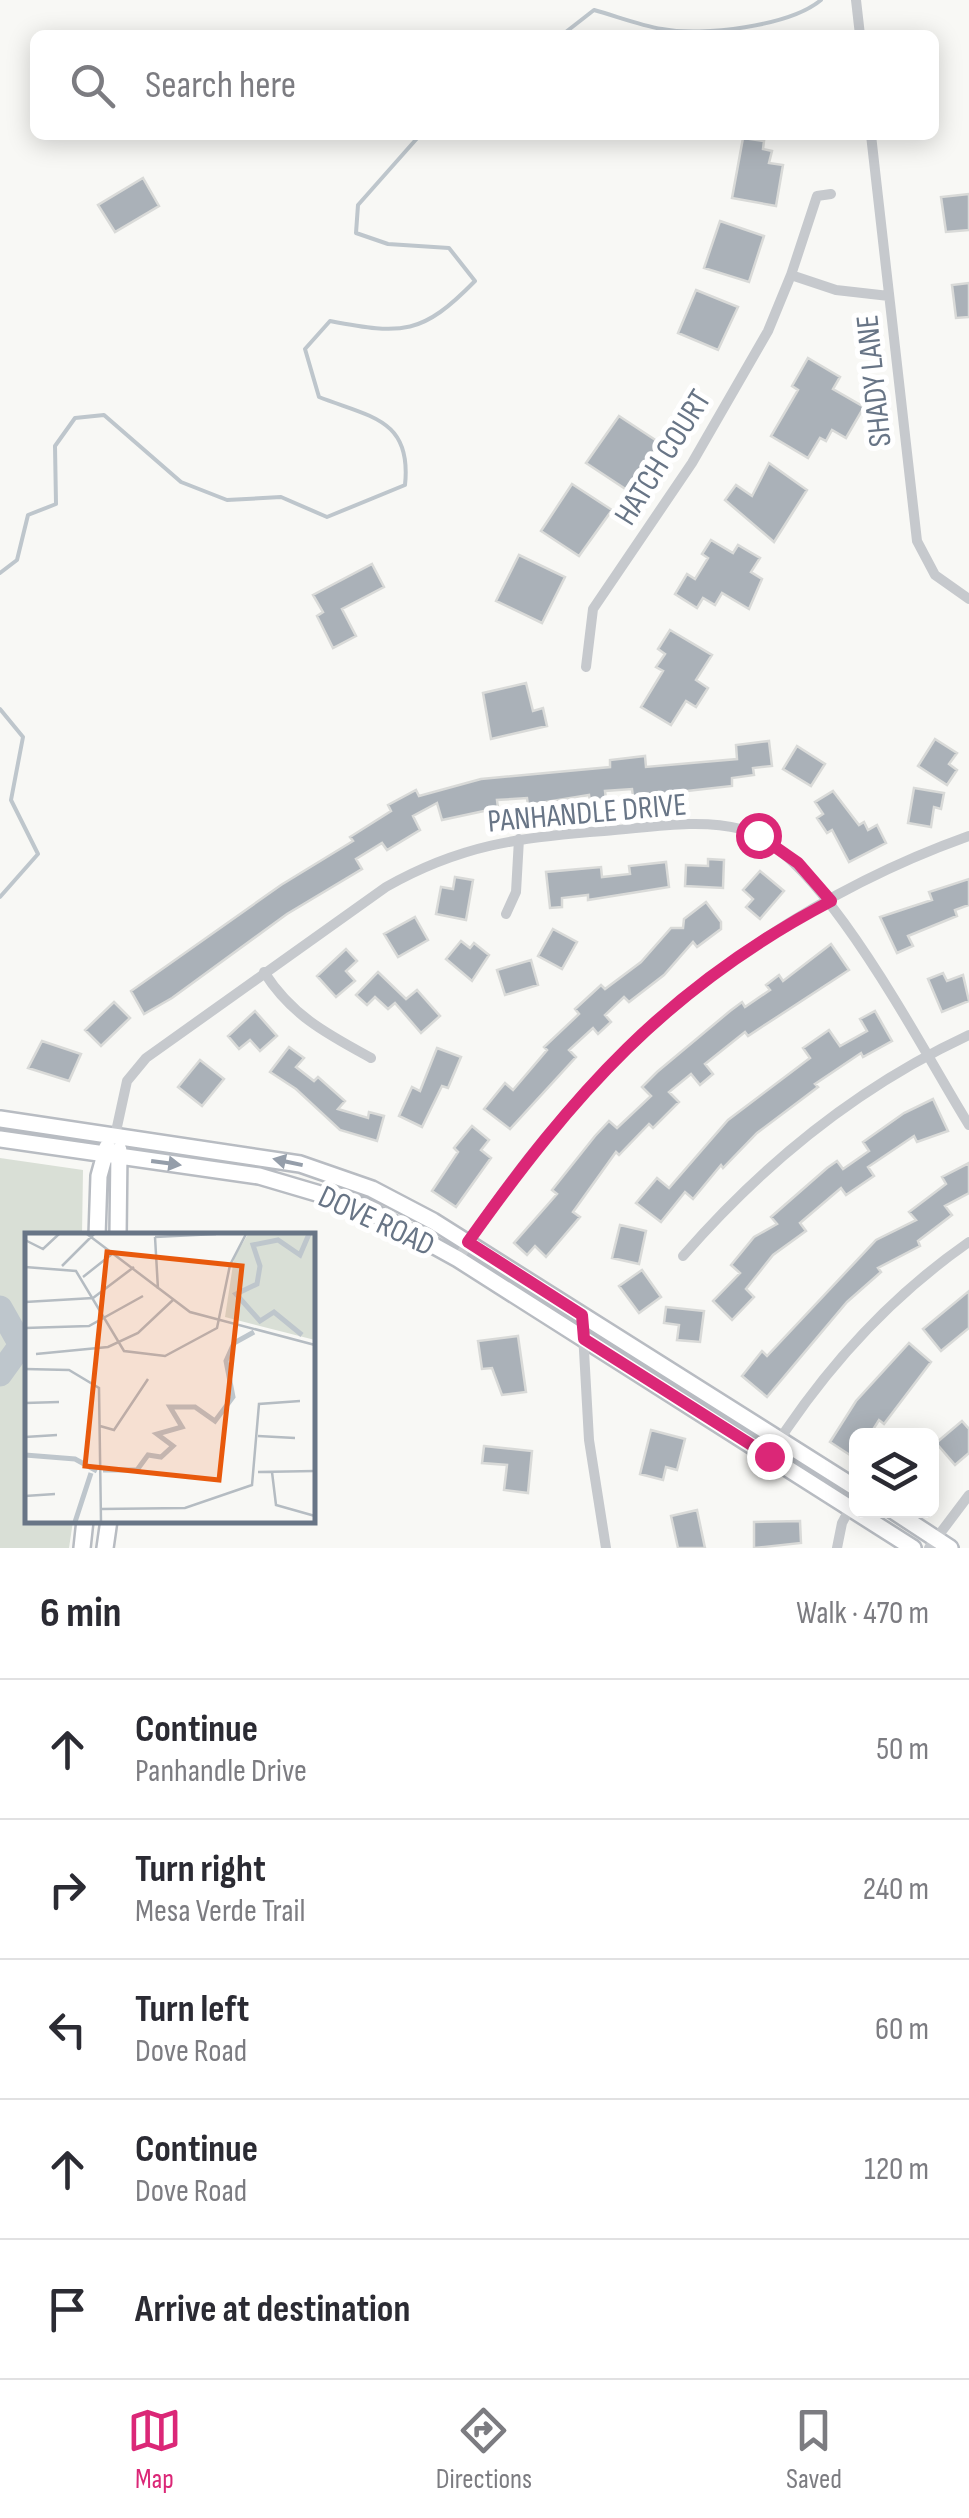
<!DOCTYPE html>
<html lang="en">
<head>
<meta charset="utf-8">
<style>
  :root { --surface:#fff; --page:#f7f7f7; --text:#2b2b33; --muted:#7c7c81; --line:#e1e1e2; --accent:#db2777 }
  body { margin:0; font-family:"Sofia Sans Condensed",sans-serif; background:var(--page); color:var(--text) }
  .controls { position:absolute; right:30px; bottom:30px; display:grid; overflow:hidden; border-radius:15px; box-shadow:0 5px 25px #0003 }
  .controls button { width:90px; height:90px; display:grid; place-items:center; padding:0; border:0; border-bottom:2px solid var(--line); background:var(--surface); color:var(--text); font:50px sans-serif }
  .stop { position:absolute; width:30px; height:30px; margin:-22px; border:8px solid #db2777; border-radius:50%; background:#fff }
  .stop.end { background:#db2777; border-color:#fff; box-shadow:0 2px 10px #0008 }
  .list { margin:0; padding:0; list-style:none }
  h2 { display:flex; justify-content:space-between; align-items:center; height:130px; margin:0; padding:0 40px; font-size:42px }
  h2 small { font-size:32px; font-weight:400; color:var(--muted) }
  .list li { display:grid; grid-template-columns:65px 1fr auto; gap:30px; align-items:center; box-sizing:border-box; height:140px; padding:0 40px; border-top:2px solid var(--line) }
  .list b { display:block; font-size:38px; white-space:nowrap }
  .list p { margin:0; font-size:32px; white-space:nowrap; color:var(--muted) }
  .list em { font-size:32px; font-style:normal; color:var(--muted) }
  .icon { flex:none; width:55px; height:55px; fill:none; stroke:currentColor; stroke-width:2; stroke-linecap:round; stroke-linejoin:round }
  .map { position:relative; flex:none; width:969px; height:1548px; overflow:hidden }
  .search { position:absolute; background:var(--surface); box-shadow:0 5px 25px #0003; left:30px; right:30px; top:30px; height:110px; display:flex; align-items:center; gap:25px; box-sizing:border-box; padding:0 35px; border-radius:15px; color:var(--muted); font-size:38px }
  .sheet { height:830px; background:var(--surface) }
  nav { display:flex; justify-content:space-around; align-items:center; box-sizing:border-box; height:140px; border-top:2px solid var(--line); background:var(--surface); font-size:28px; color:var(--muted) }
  nav a { display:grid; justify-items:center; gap:5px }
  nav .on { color:var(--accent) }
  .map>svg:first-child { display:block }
</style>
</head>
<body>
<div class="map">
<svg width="969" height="1548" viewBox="0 0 969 1548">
  <rect width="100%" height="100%" fill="#f8f8f5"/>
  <path fill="#d9dfd6" d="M0,1158L83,1170L82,1235L28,1236V1520L73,1521L69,1548H0Z"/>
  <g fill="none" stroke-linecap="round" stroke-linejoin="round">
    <path stroke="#bec6cc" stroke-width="4" d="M562,35L594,10C616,16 639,25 662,29C702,37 790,26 821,0
      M0,573L17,560L28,515L56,504L55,446L75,418L104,415L181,482L227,500L281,497L327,517L405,485C412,419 370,417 319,397L305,349L330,321C403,335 422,335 475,281L449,248L388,244L356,233L358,205L420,135
      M0,709L23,737L11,800L38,854L0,897"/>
    <path stroke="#bec6cc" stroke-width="25" d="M0,1308L21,1345L0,1374"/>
  </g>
  <path fill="#aab1b8" stroke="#d9dad8" stroke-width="2.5" d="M743,138L764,141L763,149L772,151L769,163L783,165L776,206L732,198Z
    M143,178L159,206L115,232L98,205Z
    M969,194V230L946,232L941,197Z
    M720,221L764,236L749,282L704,268Z
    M969,283V317L956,318L952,285Z
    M696,290L738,307L718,350L678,333Z
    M808,358L840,377L833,389L864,407L846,438L832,430L826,441L820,438L808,458L771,436L798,390L792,386Z
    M619,416L660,443L627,490L586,463Z
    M769,463L807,490L774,542L725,500L736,485L752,496Z
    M572,484L612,510L579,556L541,531Z
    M711,540L733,553L738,545L760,558L751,572L762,579L749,609L722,593L715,605L703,598L697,608L675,594L687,574L695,579L708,558L702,554Z
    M519,555L565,577L542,623L496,601Z
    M372,564L384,587L342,609L356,636L333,648L317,616L323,612L313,595Z
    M670,630L712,655L696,680L708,688L696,707L686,701L671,725L641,707L663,671L656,667L665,654L658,649Z
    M526,683L533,711L543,708L547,726L491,739L483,693Z
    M935,739L957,753L949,764L957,770L947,785L918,766Z
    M769,741L772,766L753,768L754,775L732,778V786L633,797L632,789L605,791L606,799L590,801L589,795L528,805L527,798L497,800L498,808L442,820L437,803L413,816L420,830L387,850L382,843L356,859L362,869L287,914L172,998L144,1014L131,991L281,885L353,841L350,837L391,811L388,805L416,790L419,796L481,779L610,767V760L645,756L646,767L737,759L736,745Z
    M797,746L825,764L811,786L783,769Z
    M914,788L944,793L941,809L934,807L931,827L908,823Z
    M833,791L859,825L864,822L868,830L877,825L886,843L849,862L832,830L827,833L817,818L823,814L815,802Z
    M708,859L724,860L723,888L685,886L686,865L708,866Z
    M666,862L669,887L588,900V895L562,898V907L550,908L546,872L601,867L602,877L630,874L629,866Z
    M760,871L784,891L760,919L746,907L753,899L743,890Z
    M455,877L473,880L466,920L436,914L441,887L453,889Z
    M969,879V905L955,910L957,916L908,936L913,946L897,953L880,917L932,900L929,892Z
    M706,902L721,922V929L697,947L693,942L664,975L629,1002L624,997L605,1015L611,1022L598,1034L593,1028L569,1050L576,1057L510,1129L484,1109L505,1083L513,1090L547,1050L544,1047L579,1014L575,1009L601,985L605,989L641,962L671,928H683L684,919Z
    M415,917L428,940L398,957L384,934Z
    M553,929L577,942L562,969L538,956Z
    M461,941L470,948L474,943L489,955L472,981L446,959Z
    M831,944L849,970L748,1036L745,1032L705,1064L713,1074L700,1085L691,1074L669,1092L679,1102L653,1128L649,1124L619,1155L616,1152L573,1212L580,1217L546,1257L535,1246L527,1255L514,1243L557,1194L552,1190L595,1136L609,1121L617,1128L651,1096L642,1087L657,1072L730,1011L742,1002L745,1007L770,990L766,985L779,975L783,981Z
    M346,949L357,961L346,971L355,981L336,997L317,976Z
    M531,960L538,985L505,995L497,970Z
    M378,972L406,999L417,990L440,1016L421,1033L395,1003L388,1009L375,997L367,1005L356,995Z
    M943,973L947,981L963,975L969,1001L942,1012L928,979Z
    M114,1002L130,1018L101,1046L85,1030Z
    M255,1011L277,1036L260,1051L250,1040L239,1049L228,1036Z
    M875,1011L892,1041L863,1057L861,1053L815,1084L818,1087L757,1133L723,1168L721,1165L693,1199L685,1192L661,1222L636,1203L657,1178L669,1188L728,1120L810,1058L803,1048L829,1030L840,1046L867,1031L860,1019Z
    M42,1041L81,1054L69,1081L28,1068Z
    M289,1047L304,1058L296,1067L314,1081L318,1077L345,1101L338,1109L368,1118L369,1112L384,1116L377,1141L340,1130L296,1089L270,1072Z
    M437,1048L461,1057L448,1088L442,1086L422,1127L399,1116L412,1087L420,1091Z
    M200,1060L224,1079L202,1106L178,1087Z
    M933,1099L948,1131L917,1142L914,1136L868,1167L874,1176L846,1195L841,1188L800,1223L806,1231L773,1255L746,1289L754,1297L732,1320L713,1301L740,1273L731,1265L754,1237L777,1224L771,1217L827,1168L837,1161L843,1169L869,1151L863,1142L904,1113Z
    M472,1126L489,1140L481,1150L491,1158L456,1207L432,1191L458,1152L454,1148Z
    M969,1163V1193L945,1206L952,1215L918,1241L920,1246L878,1268L881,1272L847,1302L767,1397L742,1376L762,1351L767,1356L876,1240L916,1220L909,1212L946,1184L942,1177Z
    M620,1225L646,1231L639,1264L612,1258Z
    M642,1270L661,1297L639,1313L619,1286Z
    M969,1291V1328L941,1351L923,1329Z
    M666,1307L704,1311L700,1342L677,1340L679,1325L664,1323Z
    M518,1336L526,1392L502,1395L492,1368L482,1369L478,1341Z
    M909,1343L931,1362L884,1424L879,1420L869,1436H856V1459L830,1442L856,1401Z
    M962,1421L969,1429V1453L955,1465L936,1443Z
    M651,1430L685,1439L677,1470L666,1467L663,1480L640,1474Z
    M484,1446L532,1451L528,1493L504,1490L507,1465L482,1463Z
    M697,1510L705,1548H678L671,1516Z
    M800,1521L801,1543L754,1548V1522Z"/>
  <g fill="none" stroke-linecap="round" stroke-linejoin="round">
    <defs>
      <path id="secondary" d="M0,1119L300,1164L372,1189L433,1221L856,1488
        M0,1139L259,1176L364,1207L458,1259L913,1548
        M97,1236L99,1176L107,1147
        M118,1236L119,1150
        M892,1510L950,1548
        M82,1548L85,1520
        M105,1548L109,1520"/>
    </defs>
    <use href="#secondary" stroke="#b8bcc2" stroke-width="20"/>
    <path stroke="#c6c9cd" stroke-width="10" d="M856,0L860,35
      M871,135L917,541L935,575L969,599
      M791,275L817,196L831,194
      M586,667L593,609L692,463L768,331L791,275L836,290L889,296
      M506,914L516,892L519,839
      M264,972C292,1016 327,1034 371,1058
      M115,1136L127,1081L146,1058L386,887C460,845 520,837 604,831C647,828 698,818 741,829C821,849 923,1052 969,1125
      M683,1256C764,1163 857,1087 969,1035
      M458,1259C578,1066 753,913 969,836
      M582,1315L589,1440L606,1548
      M769,1456C822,1372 887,1299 969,1242
      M837,1548L842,1523L856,1497
      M929,1548L969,1495"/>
    <use href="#secondary" stroke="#fff" stroke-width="15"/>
  </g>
  <defs><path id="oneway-solid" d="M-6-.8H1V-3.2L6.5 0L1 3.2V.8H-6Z" transform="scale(2.5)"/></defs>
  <g fill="#959eaa">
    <use href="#oneway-solid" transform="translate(288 1162) rotate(-168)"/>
    <use href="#oneway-solid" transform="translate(166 1163) rotate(8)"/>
  </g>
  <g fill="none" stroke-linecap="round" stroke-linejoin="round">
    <path stroke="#db2777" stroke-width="12" d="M758,835L798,863L831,901C667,987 573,1094 468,1242L582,1315L584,1339L769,1456"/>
  </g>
  <g text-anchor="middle" stroke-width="10" stroke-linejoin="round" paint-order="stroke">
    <g font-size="32" fill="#687586" stroke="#fff">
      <text transform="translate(873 381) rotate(-96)" y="11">SHADY LANE</text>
      <text transform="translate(662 457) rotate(-58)" y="11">HATCH COURT</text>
      <text transform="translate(587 812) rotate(-5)" y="11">PANHANDLE DRIVE</text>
      <text transform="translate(377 1220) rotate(25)" y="11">DOVE ROAD</text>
    </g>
  </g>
  <g transform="translate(25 1233)">
    <rect width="290" height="290" fill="#f8f8f5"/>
    <path d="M223,1H290V107L200,84L209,25Z" fill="#d9dfd6"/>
    <path fill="none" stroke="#bec6cc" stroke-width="5" d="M277,102L249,79L235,88L211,61L232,51L235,33L228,12L253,7L275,22L284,1M0,222L50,226L72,238M78,237H112L123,222L136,224L148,213L132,201L157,194L145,174H170L190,188L208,164L201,128L209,110L229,99M50,289L66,240"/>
    <path fill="none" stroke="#b5bcc2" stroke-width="2.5" d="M62,1L165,79L290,112M130,4L191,1M130,4L133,56M0,7L18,16L34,1M37,33L69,1M0,34L51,38L99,118L140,123L192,95L205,32L221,1M58,44L87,21M0,69L68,65L109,34M0,95L64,93L118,63M11,121L83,114L113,100L149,66M0,136L44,137L74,155L76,289M0,170L34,169M75,193L89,197L123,146M233,203L270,205M0,204L32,202M233,239L290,238M247,239L251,272L290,283M0,263L30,261M76,276L160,275L227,252L234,171L275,168"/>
    <path fill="#e8590c" fill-opacity="0.15" stroke="#e8590c" stroke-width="5" d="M82,19L217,33L194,247L60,233Z"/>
    <rect width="290" height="290" fill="none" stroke="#687586" stroke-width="5"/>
  </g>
</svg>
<div class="controls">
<button><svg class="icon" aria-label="layers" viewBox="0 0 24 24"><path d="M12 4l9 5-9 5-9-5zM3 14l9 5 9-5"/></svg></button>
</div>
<div class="stop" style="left:758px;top:835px"></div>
<div class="stop end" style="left:769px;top:1456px"></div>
<div class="search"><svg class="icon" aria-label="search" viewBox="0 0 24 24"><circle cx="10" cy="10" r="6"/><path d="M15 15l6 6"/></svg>Search here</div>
</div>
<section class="sheet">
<h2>6 min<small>Walk · 470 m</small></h2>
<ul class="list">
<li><svg class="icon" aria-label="ahead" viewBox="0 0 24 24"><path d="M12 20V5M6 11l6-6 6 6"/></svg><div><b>Continue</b><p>Panhandle Drive</p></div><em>50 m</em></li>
<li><svg class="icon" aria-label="right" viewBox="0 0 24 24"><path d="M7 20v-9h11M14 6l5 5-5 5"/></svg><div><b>Turn right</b><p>Mesa Verde Trail</p></div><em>240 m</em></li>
<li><svg class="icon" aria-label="left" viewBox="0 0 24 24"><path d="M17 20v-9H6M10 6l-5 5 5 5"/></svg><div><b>Turn left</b><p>Dove Road</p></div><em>60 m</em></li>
<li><svg class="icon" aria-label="ahead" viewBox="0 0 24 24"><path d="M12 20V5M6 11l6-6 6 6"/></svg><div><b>Continue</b><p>Dove Road</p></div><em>120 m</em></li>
<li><svg class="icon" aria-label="arrive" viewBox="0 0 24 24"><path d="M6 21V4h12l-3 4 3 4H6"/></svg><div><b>Arrive at destination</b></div></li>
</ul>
</section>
<nav>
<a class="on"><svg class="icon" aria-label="map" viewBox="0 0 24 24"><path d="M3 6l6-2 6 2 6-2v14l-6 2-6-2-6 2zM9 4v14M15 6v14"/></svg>Map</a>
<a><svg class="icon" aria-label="directions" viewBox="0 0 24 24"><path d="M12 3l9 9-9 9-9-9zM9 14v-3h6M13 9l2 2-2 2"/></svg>Directions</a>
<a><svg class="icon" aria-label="saved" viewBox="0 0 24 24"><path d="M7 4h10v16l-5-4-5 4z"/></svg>Saved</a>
</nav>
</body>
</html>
